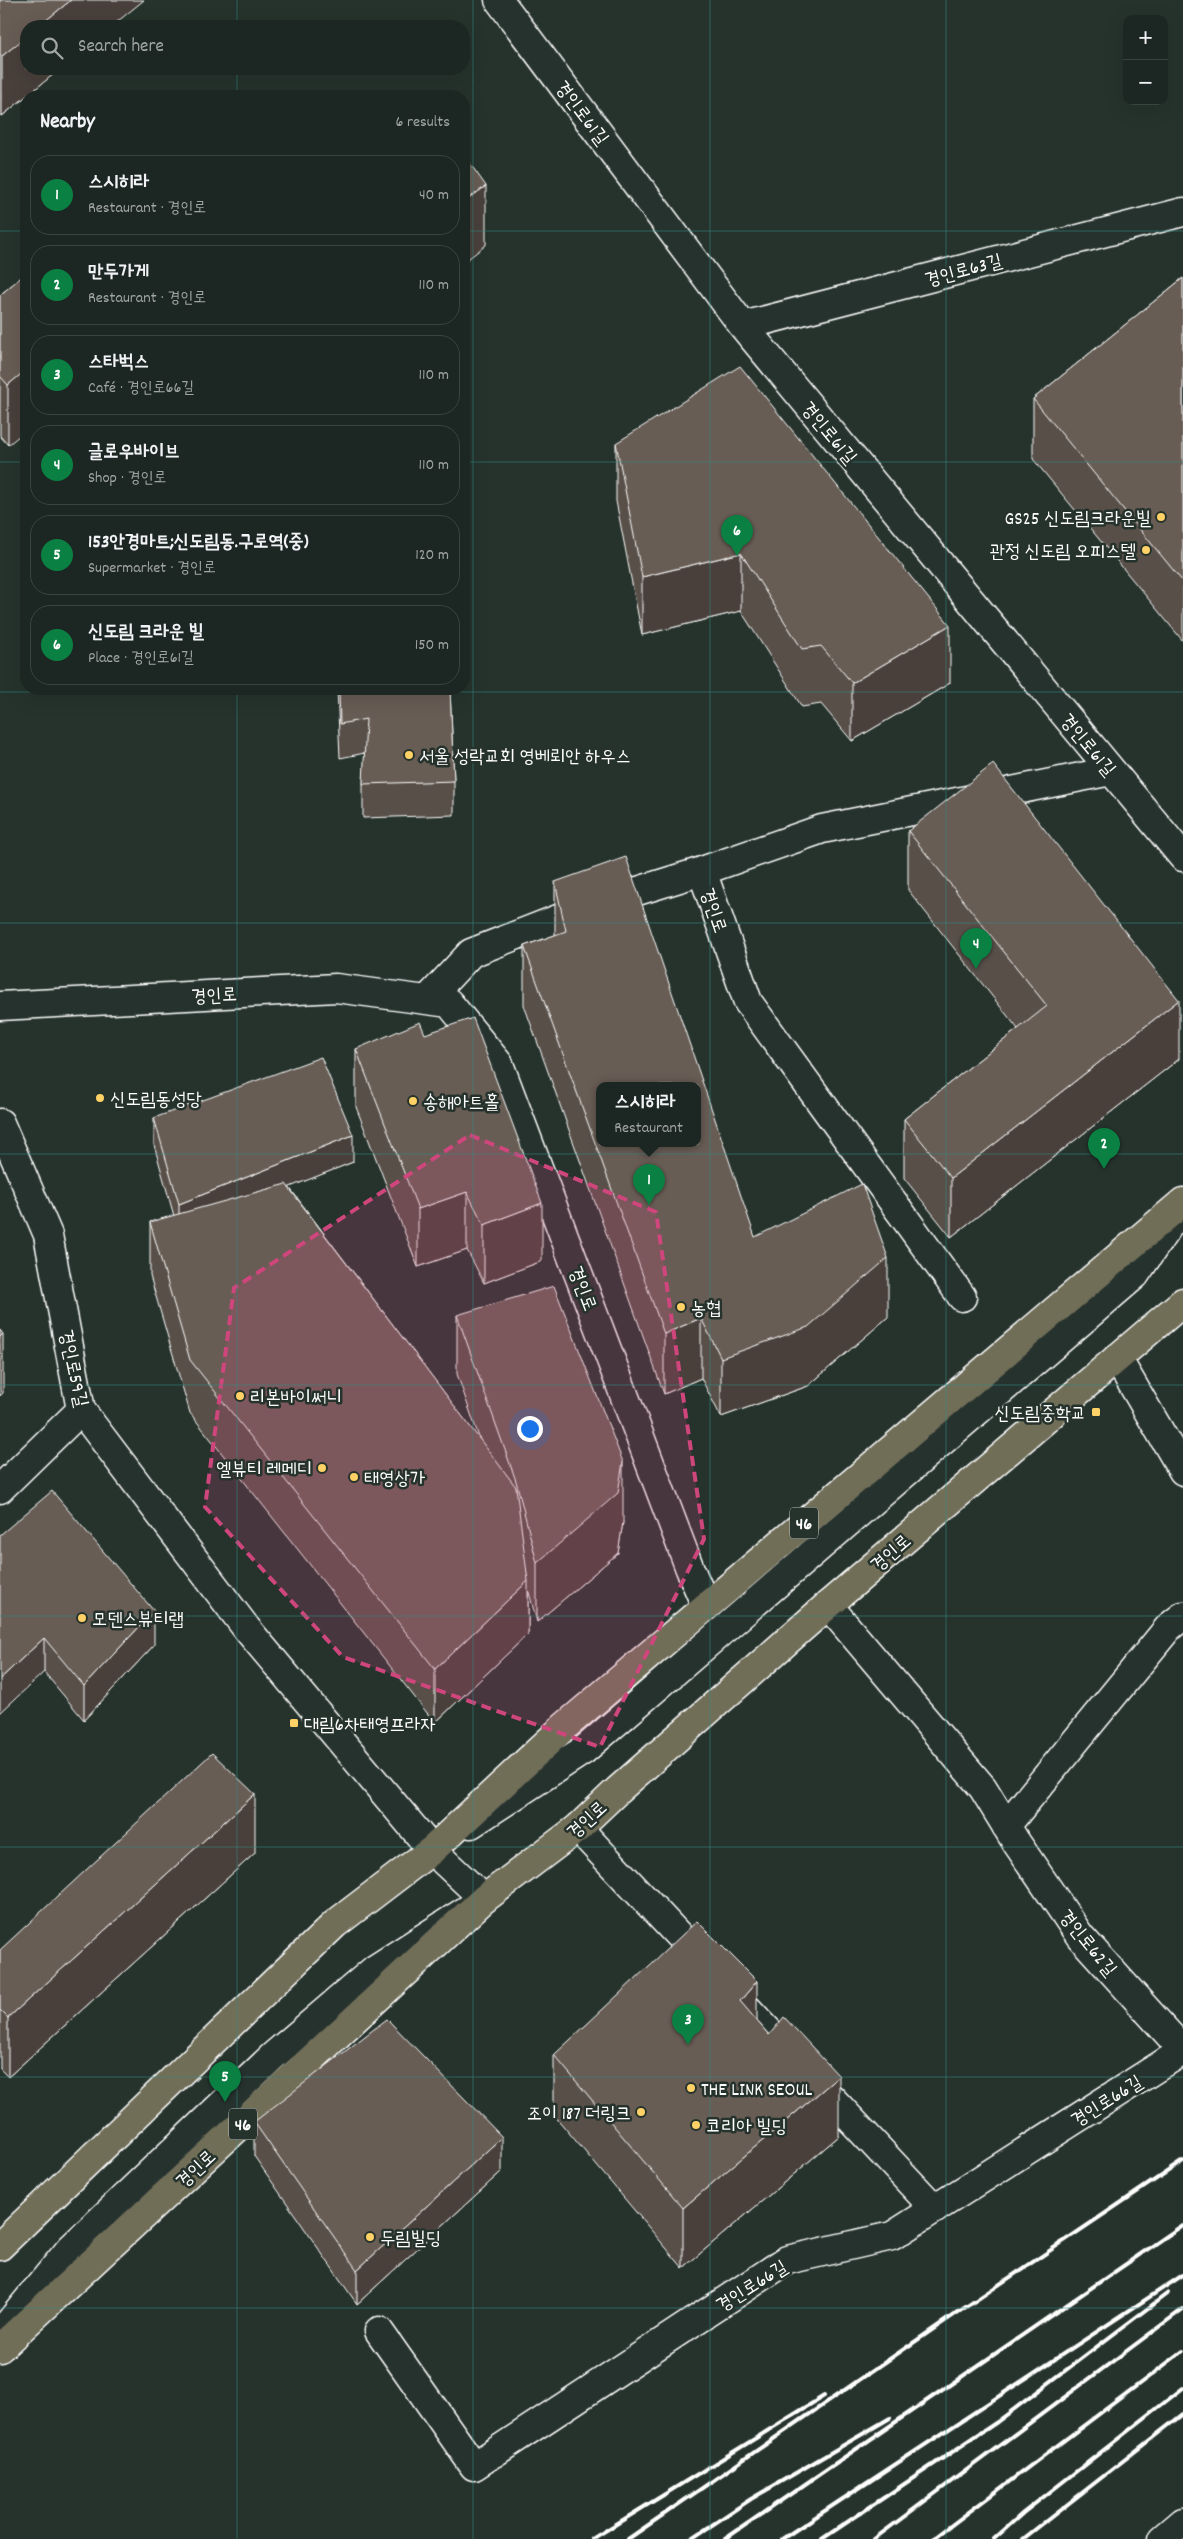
<!DOCTYPE html>
<html lang="en">
<head>
<meta charset="utf-8">
<style>
  :root { --surface:#1c2622; --page:#29322f; --text:#f1f3f6; --muted:#a0a5a5; --line:#3a4340; --accent:#0b8043 }
  body { margin:0; font-family:Dekko,"Poor Story",sans-serif; background:var(--page); color:var(--text) }
  .controls { position:absolute; right:15px; top:15px; display:grid; overflow:hidden; border-radius:10px; box-shadow:0 5px 20px #0002 }
  .controls button { width:45px; height:45px; display:grid; place-items:center; padding:0; border:0; border-bottom:1px solid var(--line); background:var(--surface); color:var(--text); font:25px sans-serif }
  .you { position:absolute; left:529px; top:1428px; width:18px; height:18px; margin:-12px; border:4px solid #fff; border-radius:50%; background:#1a73e8; box-shadow:0 0 0 8px #1a73e833 }
  .badge { display:grid; place-items:center; width:32px; height:32px; border-radius:50%; background:var(--accent); color:#fff; font-size:16px; font-weight:700 }
  .pin { position:absolute; translate:-50% -41px; filter:drop-shadow(0 1px 2px #0008) }
  .pin::after { content:''; position:absolute; top:26px; width:18px; height:15px; background:inherit; clip-path:polygon(0 0,100% 0,50% 100%) }
  .popup { position:absolute; left:596px; top:1082px; width:105px; height:65px; box-sizing:border-box; display:grid; place-content:center; border-radius:10px; background:var(--surface); filter:drop-shadow(0 1px 4px #0005); font-size:16px; white-space:nowrap; color:var(--muted) }
  .popup b { font-size:19px; color:var(--text) }
  .popup::after { content:''; position:absolute; left:50%; top:100%; margin-left:-10px; border:10px solid transparent; border-top-color:var(--surface) }
  .list { margin:0; padding:0; list-style:none }
  h2 { display:flex; justify-content:space-between; align-items:center; height:65px; margin:0; padding:0 20px; font-size:21px }
  h2 small { font-size:16px; font-weight:400; color:var(--muted) }
  .list li { display:grid; grid-template-columns:32px 1fr auto; gap:15px; align-items:center; box-sizing:border-box; height:80px; margin:0 10px 10px; padding:0 10px; border:1px solid var(--line); border-radius:20px }
  .list b { display:block; font-size:19px; white-space:nowrap }
  .list p { margin:0; font-size:16px; white-space:nowrap; color:var(--muted) }
  .list em { font-size:16px; font-style:normal; color:var(--muted) }
  .icon { flex:none; width:28px; height:28px; fill:none; stroke:currentColor; stroke-width:2; stroke-linecap:round; stroke-linejoin:round }
  .map { position:relative; flex:none; width:1183px; height:2539px; overflow:hidden }
  .search { position:absolute; background:var(--surface); box-shadow:0 5px 20px #0002; left:20px; top:20px; width:450px; height:55px; display:flex; align-items:center; gap:12px; box-sizing:border-box; padding:0 18px; border-radius:20px; color:var(--muted); font-size:19px }
  .panel { position:absolute; background:var(--surface); box-shadow:0 5px 20px #0002; left:20px; top:90px; width:450px; height:605px; border-radius:20px }
  .map>svg:first-child { display:block }
</style>
</head>
<body>
<div class="map">
<svg width="1183" height="2539" viewBox="0 0 1183 2539">
  <rect width="100%" height="100%" fill="#26332d"/>
  <filter id="ink" filterUnits="userSpaceOnUse"><feTurbulence type="fractalNoise" baseFrequency=".02" numOctaves="2"/><feDisplacementMap in="SourceGraphic" scale="10" xChannelSelector="R" yChannelSelector="G"/><feConvolveMatrix kernelMatrix="1 2 1 2 8 2 1 2 1" color-interpolation-filters="sRGB"/></filter>
  <g filter="url(#ink)">
    <g fill="none" stroke-linecap="round" stroke-linejoin="round">
      <defs>
        <path id="minor" d="M499,0L743,326L1183,857
          M743,326L1183,212
          M702,871L822,829L1111,771
          M427,1000L471,953L599,903L702,871L748,1002L962,1297
          M0,1006L336,988L449,1003L499,1064L690,1569L706,1606
          M0,1123L48,1235L81,1410L247,1629L432,1850L484,1899L375,1969L273,2056L70,2249L0,2334
          M1117,1358L1183,1471
          M0,1489L81,1410
          M828,1605L983,1788L1016,1842L1080,1936L1183,2050
          M471,1824L584,1750L1135,1275L1178,1212
          M1006,1826L1169,1627L1183,1616
          M578,1828L935,2209
          M379,2331L474,2466L787,2260L892,2236L1183,2051
          M1163,2539L1183,2522"/>
        <path id="major" d="M0,2246L335,1924L432,1850L564,1727L1183,1202
          M0,2348L484,1899L578,1828L618,1790L828,1605L1183,1302"/>
      </defs>
      <use href="#minor" stroke="#fff" stroke-width="31"/>
      <use href="#major" stroke="#fff" stroke-width="31"/>
      <use href="#minor" stroke="#26332d" stroke-width="28"/>
      <use href="#major" stroke="#716e59" stroke-width="28"/>
      <path stroke="#fff" stroke-width="4" d="M592,2539L824,2396
        M628,2539L942,2323L1183,2161
        M691,2539L751,2499L890,2418
        M725,2539L1183,2225
        M782,2539L1183,2275
        M822,2539L997,2422L1168,2293
        M874,2539L1183,2309
        M933,2539L1183,2351
        M994,2539L1023,2513L1183,2388
        M1023,2539L1183,2414"/>
    </g>
    <path fill="#595048" stroke="#fff" d="M0,0L26,69H60L2,116L0,113Z
      M26,273L8,445L0,436V295Z
      M1183,278V641L1033,459V399Z
      M616,443L950,683L852,741L821,704L802,707L741,611L642,635L616,501Z
      M337,689H450L454,781V815L363,818V784L365,753L340,758Z
      M908,831L1179,1059L951,1237L904,1178V1119L1018,1029L908,890Z
      M555,882L755,1237L888,1317L808,1386L721,1417L701,1378L664,1394L524,1005V946L555,935Z
      M425,1034L542,1261L484,1283L467,1250L418,1267L356,1107V1049Z
      M154,1118L353,1162L289,1187L480,1440L457,1374V1315L623,1522L618,1553L537,1622L528,1589V1634L435,1723L190,1413L150,1276V1222L174,1216L154,1145Z
      M0,1535L154,1645L84,1720L44,1672Z
      M255,1853L8,2077L0,2069V1950Z
      M757,2021L769,2035L839,2136L683,2268L554,2115V2055Z
      M254,2122L502,2171L357,2304L254,2156Z"/>
    <path fill="#49413b" stroke="#fff" d="M71,0H144L112,26H39Z
      M26,37V69H60L2,116V56Z
      M486,186V245L464,262V202Z
      M26,370V430L8,445V385Z
      M741,553V611L642,635V577Z
      M950,625V683L852,741V683Z
      M1179,1000V1059L951,1237V1178Z
      M353,1135V1162L179,1231V1204Z
      M467,1192V1250L418,1267V1209Z
      M542,1203V1261L484,1283V1225Z
      M888,1258V1317L808,1386L721,1417V1358Z
      M701,1318V1378L664,1394V1334Z
      M3,1334V1393L0,1396V1337Z
      M623,1462V1522L618,1553L537,1622V1563Z
      M528,1581V1634L435,1723V1669Z
      M154,1611V1645L84,1720V1686Z
      M44,1638V1672L0,1713V1679Z
      M255,1794V1853L8,2077V2018Z
      M757,1981V2041L740,2001Z
      M839,2076V2136L683,2268V2208Z
      M502,2137V2171L357,2304V2270Z"/>
    <path fill="#685d54" stroke="#fff" fill-rule="evenodd" d="M0,0H71L39,26H26V37L2,56L0,54Z
      M464,155L486,186L464,202Z
      M26,273V370L8,385L0,376V295Z
      M1183,278V582L1033,399Z
      M740,366L950,625L852,683L821,646L802,649L741,553L642,577L616,443Z
      M339,689H450L454,781L363,784L366,719L340,724Z
      M993,764L1179,1000L951,1178L904,1119L1047,1006L908,831Z
      M626,857L755,1237L862,1184L888,1258L808,1327L721,1358L701,1318L664,1334L524,946L566,931L555,882ZM600,1086H698V1144H600Z
      M473,1018L542,1203L484,1225L467,1192L418,1209L356,1049L420,1022L425,1034Z
      M321,1057L353,1135L179,1204L154,1118Z
      M286,1184L516,1487L528,1581L435,1669L190,1360L150,1222Z
      M554,1286L623,1462L618,1493L537,1563L516,1481L457,1315Z
      M0,1330L3,1334L0,1337Z
      M52,1491L154,1611L84,1686L44,1638L0,1679V1535Z
      M212,1753L255,1794L8,2018L0,2010V1950Z
      M697,1921L757,1981L740,2001L769,2035L784,2017L839,2076L683,2208L554,2055Z
      M387,2019L502,2137L357,2270L254,2122Z"/>
  </g>
  <path fill="#ce467c" fill-opacity="0.2" stroke="#ce467c" stroke-width="4" stroke-dasharray="10 6" stroke-linejoin="round" d="M470,1135L656,1212L704,1539L600,1747L343,1657L205,1507L234,1288Z"/>
  <path fill="none" stroke="#338b84" stroke-width="1" stroke-opacity="0.55" d="M237,0V26M473,0V2539M710,0V2539M946,0V2539M237,69V96M0,231H26M464,231H1183M0,462H26M464,462H1183M237,689V2539M0,692H1183M0,923H1183M0,1154H1183M0,1385H1183M0,1616H1183M0,1847H1183M0,2077H1183M0,2308H1183"/>
  <g fill="#ffd166" stroke="#26332d" stroke-width="2">
    <circle cx="1161" cy="517" r="5"/>
    <circle cx="1146" cy="550" r="5"/>
    <circle cx="409" cy="755" r="5"/>
    <circle cx="100" cy="1098" r="5"/>
    <circle cx="413" cy="1101" r="5"/>
    <circle cx="681" cy="1307" r="5"/>
    <circle cx="240" cy="1396" r="5"/>
    <rect x="1091" y="1407" width="10" height="10" rx="2.5"/>
    <circle cx="322" cy="1468" r="5"/>
    <circle cx="354" cy="1477" r="5"/>
    <circle cx="82" cy="1618" r="5"/>
    <rect x="289" y="1718" width="10" height="10" rx="2.5"/>
    <circle cx="691" cy="2088" r="5"/>
    <circle cx="641" cy="2112" r="5"/>
    <circle cx="696" cy="2125" r="5"/>
    <circle cx="370" cy="2237" r="5"/>
  </g>
  <g text-anchor="middle" stroke-width="5" stroke-linejoin="round" paint-order="stroke">
    <g fill="#26332d" stroke="#bec2c0" stroke-width="1">
      <rect x="790" y="1507.5" width="28" height="31" rx="4"/>
      <rect x="229" y="2108.5" width="28" height="31" rx="4"/>
    </g>
    <g font-size="18" font-weight="bold" fill="#fff">
      <text x="804" y="1529">46</text>
      <text x="243" y="2130">46</text>
    </g>
    <g font-size="19" fill="#fff" stroke="#26332d">
      <text transform="translate(583 112) rotate(53)" y="7">경인로61길</text>
      <text transform="translate(963 269) rotate(-15)" y="7">경인로63길</text>
      <text transform="translate(830 432) rotate(50)" y="7">경인로61길</text>
      <text transform="translate(1089 744) rotate(50)" y="7">경인로61길</text>
      <text transform="translate(715 910) rotate(71)" y="7">경인로</text>
      <text transform="translate(214 994) rotate(-3)" y="7">경인로</text>
      <text transform="translate(584 1288) rotate(69)" y="7">경인로</text>
      <text transform="translate(75 1368) rotate(78)" y="7">경인로59길</text>
      <text transform="translate(890 1552) rotate(-41)" y="7">경인로</text>
      <text transform="translate(586 1819) rotate(-42)" y="7">경인로</text>
      <text transform="translate(1089 1942) rotate(51)" y="7">경인로62길</text>
      <text transform="translate(1106 2100) rotate(-32)" y="7">경인로66길</text>
      <text transform="translate(195 2168) rotate(-43)" y="7">경인로</text>
      <text transform="translate(751 2285) rotate(-32)" y="7">경인로66길</text>
    </g>
    <g font-size="19" fill="#fff" stroke="#26332d" text-anchor="start">
      <text x="1151" y="524" text-anchor="end">GS25 신도림크라운빌</text>
      <text x="1136" y="557" text-anchor="end">관정 신도림 오피스텔</text>
      <text x="419" y="762">서울 성락교회 영베뢰안 하우스</text>
      <text x="110" y="1105">신도림동성당</text>
      <text x="423" y="1108">송해아트홀</text>
      <text x="691" y="1314">농협</text>
      <text x="250" y="1403">리본바이써니</text>
      <text x="1086" y="1419" text-anchor="end">신도림중학교</text>
      <text x="312" y="1475" text-anchor="end">엘뷰티 레메디</text>
      <text x="364" y="1484">태영상가</text>
      <text x="92" y="1625">모덴스뷰티랩</text>
      <text x="304" y="1730">대림6차태영프라자</text>
      <text x="701" y="2095">THE LINK SEOUL</text>
      <text x="631" y="2119" text-anchor="end">조이 187 더링크</text>
      <text x="706" y="2132">코리아 빌딩</text>
      <text x="380" y="2244">두림빌딩</text>
    </g>
  </g>
</svg>
<div class="controls">
<button>+</button>
<button>−</button>
</div>
<div class="you"></div>
<div class="pin badge" style="left:649px;top:1205px">1</div>
<div class="popup"><b>스시히라</b>Restaurant</div>
<div class="pin badge" style="left:1104px;top:1169px">2</div>
<div class="pin badge" style="left:688px;top:2045px">3</div>
<div class="pin badge" style="left:976px;top:969px">4</div>
<div class="pin badge" style="left:225px;top:2102px">5</div>
<div class="pin badge" style="left:737px;top:556px">6</div>
<div class="search"><svg class="icon" aria-label="search" viewBox="0 0 24 24"><circle cx="10" cy="10" r="6"/><path d="M15 15l6 6"/></svg>Search here</div>
<section class="panel">
<h2>Nearby<small>6 results</small></h2>
<ul class="list">
<li><span class="badge">1</span><div><b>스시히라</b><p>Restaurant · 경인로</p></div><em>40 m</em></li>
<li><span class="badge">2</span><div><b>만두가게</b><p>Restaurant · 경인로</p></div><em>110 m</em></li>
<li><span class="badge">3</span><div><b>스타벅스</b><p>Café · 경인로66길</p></div><em>110 m</em></li>
<li><span class="badge">4</span><div><b>글로우바이브</b><p>Shop · 경인로</p></div><em>110 m</em></li>
<li><span class="badge">5</span><div><b>153안경마트;신도림동.구로역(중)</b><p>Supermarket · 경인로</p></div><em>120 m</em></li>
<li><span class="badge">6</span><div><b>신도림 크라운 빌</b><p>Place · 경인로61길</p></div><em>150 m</em></li>
</ul>
</section>
</div>
</body>
</html>
